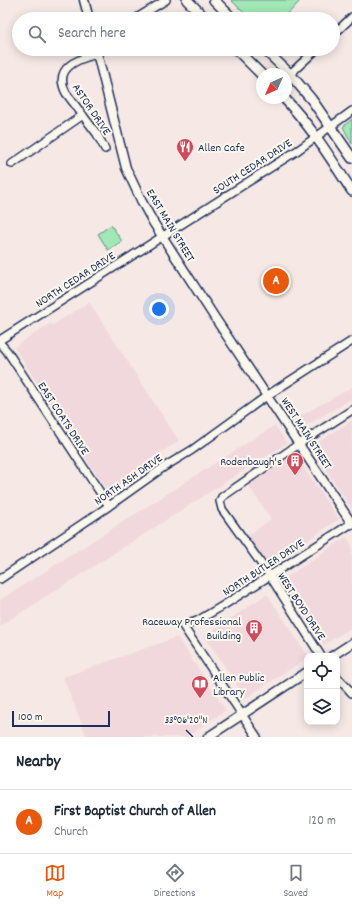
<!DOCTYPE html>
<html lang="en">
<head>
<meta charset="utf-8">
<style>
  :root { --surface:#fff; --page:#f2f2f3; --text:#1f2937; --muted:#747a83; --line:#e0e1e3; --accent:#ea580c }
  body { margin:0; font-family:Dekko,sans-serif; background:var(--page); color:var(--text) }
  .controls { position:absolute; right:12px; bottom:12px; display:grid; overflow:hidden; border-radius:8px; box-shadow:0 2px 10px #0003 }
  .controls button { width:36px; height:36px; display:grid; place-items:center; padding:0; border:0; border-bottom:1px solid var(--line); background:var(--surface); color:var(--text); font:20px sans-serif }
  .compass { position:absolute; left:256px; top:68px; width:36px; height:36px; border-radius:50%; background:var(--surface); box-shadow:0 2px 10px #0003; rotate:225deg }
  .scale { position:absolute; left:12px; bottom:10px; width:98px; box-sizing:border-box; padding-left:4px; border:2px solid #1b2f5e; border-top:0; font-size:11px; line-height:14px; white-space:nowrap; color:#1b2f5e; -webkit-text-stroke:3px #fbf7ec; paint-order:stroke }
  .you { position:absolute; left:159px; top:309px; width:14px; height:14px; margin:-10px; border:3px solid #fff; border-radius:50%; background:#1a73e8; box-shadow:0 0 0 6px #1a73e833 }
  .badge { display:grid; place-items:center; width:26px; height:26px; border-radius:50%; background:var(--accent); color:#fff; font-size:13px; font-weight:700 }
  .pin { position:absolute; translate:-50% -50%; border:2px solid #fff; box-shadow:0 1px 4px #0006 }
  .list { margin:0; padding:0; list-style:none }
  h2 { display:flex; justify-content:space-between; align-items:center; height:52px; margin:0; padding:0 16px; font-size:17px }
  h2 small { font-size:13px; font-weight:400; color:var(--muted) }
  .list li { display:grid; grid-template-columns:26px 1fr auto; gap:12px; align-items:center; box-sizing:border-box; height:64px; padding:0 16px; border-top:1px solid var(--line) }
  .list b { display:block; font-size:15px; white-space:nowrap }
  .list p { margin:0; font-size:13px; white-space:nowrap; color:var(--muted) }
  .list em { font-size:13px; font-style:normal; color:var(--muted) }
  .icon { flex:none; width:22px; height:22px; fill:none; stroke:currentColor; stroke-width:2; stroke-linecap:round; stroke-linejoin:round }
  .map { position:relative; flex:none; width:352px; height:737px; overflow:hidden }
  .search { position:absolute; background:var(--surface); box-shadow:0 2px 10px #0003; left:12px; right:12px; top:12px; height:44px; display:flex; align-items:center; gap:10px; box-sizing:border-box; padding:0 14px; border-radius:22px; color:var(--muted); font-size:15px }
  .sheet { height:116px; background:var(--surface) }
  nav { display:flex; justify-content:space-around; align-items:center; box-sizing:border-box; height:56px; border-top:1px solid var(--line); background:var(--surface); font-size:11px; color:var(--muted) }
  nav a { display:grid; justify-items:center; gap:2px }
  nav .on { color:var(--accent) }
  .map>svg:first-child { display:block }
</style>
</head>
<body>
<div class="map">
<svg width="352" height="737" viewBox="0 0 352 737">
  <rect width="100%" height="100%" fill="#f6e9e5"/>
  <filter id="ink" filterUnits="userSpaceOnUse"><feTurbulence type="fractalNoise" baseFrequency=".025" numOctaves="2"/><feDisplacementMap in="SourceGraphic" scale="8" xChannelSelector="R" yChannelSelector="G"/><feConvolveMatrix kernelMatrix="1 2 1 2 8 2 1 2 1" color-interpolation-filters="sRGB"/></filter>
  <g filter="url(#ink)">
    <path fill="#f1d8dd" d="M89,302L179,441L146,462L148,467L108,493L14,347L51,323L53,325Z
      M352,387V399L300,429L293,420Z
      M352,420V509L311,447Z
      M275,425L287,443L0,626V600Z
      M294,454L339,519L269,567L247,536L271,519L248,485Z
      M346,537L352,545V627L324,645L281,581Z
      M267,594L308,656L307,658L246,698L204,636Z
      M177,637L226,710L186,737H87L63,677Z"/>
    <path fill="#a1e8b4" stroke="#5e8c89" d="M231,0H301L283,19H250Z
      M352,119V144L343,127Z
      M111,225L122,241L108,250L98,234Z"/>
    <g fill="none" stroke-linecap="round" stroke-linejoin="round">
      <defs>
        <path id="minor" d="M135,19L166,0
          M333,35L352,17
          M97,54C77,59 53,68 66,93L97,134L105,149
          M290,74L317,49
          M12,164L83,115
          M0,340L298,150L352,111
          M0,343L7,351L109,506
          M0,579L109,506L164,467L192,450L268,395L352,341
          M321,656L270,576L222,509L220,501L222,497L299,444L352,410
          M337,677L352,693
          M257,737L183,626L197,621L224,605L352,523"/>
        <path id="tertiary" d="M84,0L89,19
          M96,49L126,168L142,202L153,222L215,318L352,524
          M332,656L352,643
          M208,737L307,672"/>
        <path id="secondary" d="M187,0L206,19
          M214,0L233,19
          M236,49L262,75
          M264,49L290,74L312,100L352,158
          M284,98C311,126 331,159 352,191"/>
      </defs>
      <use href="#minor" stroke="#1b2f5e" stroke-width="10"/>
      <use href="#tertiary" stroke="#1b2f5e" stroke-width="11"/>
      <use href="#secondary" stroke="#1b2f5e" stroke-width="12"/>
      <use href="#minor" stroke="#fbf7ec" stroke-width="7"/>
      <use href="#tertiary" stroke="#fbf7ec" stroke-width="8"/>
      <use href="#secondary" stroke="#fbf7ec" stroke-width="9"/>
    </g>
  </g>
  <path fill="none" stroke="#1b2f5e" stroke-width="1.5" d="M186,730L193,737"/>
  <defs>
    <symbol id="restaurant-pin" viewBox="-11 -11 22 30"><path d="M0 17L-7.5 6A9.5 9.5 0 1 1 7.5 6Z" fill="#d1495b" stroke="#fbf7ec"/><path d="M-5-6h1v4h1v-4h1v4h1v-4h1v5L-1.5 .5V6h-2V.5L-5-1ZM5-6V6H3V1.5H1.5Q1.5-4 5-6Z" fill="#fff"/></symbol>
    <symbol id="building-pin" viewBox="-11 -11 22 30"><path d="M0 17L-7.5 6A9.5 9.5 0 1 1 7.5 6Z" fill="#d1495b" stroke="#fbf7ec"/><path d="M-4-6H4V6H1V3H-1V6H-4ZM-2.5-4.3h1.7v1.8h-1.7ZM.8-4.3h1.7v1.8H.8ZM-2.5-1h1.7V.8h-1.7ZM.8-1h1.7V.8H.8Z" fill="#fff"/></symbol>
    <symbol id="library-pin" viewBox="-11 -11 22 30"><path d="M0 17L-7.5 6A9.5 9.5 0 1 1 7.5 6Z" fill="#d1495b" stroke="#fbf7ec"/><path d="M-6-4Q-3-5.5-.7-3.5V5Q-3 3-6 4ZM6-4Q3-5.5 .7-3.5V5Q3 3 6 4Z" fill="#fff"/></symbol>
  </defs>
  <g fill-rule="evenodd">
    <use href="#restaurant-pin" x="175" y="137" width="20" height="27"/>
    <use href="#building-pin" x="285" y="451" width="20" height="27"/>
    <use href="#building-pin" x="244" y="618" width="20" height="27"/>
    <use href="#library-pin" x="190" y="674" width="20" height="27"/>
  </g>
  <g text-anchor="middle" stroke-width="4" stroke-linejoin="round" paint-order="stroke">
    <g font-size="12" fill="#1b2f5e" stroke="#fbf7ec">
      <text transform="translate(92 109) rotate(56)" y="4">ASTOR DRIVE</text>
      <text transform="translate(252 166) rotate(-33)" y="4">SOUTH CEDAR DRIVE</text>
      <text transform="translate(171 225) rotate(59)" y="4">EAST MAIN STREET</text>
      <text transform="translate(75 279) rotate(-33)" y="4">NORTH CEDAR DRIVE</text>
      <text transform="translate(64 418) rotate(57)" y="4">EAST COATS DRIVE</text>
      <text transform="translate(307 433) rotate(57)" y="4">WEST MAIN STREET</text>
      <text transform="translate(128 479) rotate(-35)" y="4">NORTH ASH DRIVE</text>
      <text transform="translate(263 567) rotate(-33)" y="4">NORTH BUTLER DRIVE</text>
      <text transform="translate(302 606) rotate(57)" y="4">WEST BOYD DRIVE</text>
    </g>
    <g font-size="12" fill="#1b2f5e" stroke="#fbf7ec" text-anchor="start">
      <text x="198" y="151">Allen Cafe</text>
      <text x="282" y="465" text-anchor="end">Rodenbaugh's</text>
      <text x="241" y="625" text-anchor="end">Raceway Professional<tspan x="241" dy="14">Building</tspan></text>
      <text x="213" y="681">Allen Public<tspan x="213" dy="14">Library</tspan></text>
    </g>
  </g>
  <g font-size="10" text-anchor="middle" fill="#1b2f5e" stroke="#fbf7ec" stroke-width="4" stroke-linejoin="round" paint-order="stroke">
    <text x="186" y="723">33°06'20"N</text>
  </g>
</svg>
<div class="controls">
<button><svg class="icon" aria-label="locate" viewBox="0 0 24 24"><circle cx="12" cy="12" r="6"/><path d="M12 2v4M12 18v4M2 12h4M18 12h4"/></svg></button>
<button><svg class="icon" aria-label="layers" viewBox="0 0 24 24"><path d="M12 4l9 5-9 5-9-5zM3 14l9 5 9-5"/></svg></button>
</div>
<svg class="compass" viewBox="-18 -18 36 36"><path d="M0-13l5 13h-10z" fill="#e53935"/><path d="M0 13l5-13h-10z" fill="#747a83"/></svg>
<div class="scale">100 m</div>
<div class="you"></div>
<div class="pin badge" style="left:276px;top:281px">A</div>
<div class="search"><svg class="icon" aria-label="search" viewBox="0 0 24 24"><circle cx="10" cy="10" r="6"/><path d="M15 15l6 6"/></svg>Search here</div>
</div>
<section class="sheet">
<h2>Nearby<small></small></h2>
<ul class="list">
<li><span class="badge">A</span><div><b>First Baptist Church of Allen</b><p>Church</p></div><em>120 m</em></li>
</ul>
</section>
<nav>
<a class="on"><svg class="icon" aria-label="map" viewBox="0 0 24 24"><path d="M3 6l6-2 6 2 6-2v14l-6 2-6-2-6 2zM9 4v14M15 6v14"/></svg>Map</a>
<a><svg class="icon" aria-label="directions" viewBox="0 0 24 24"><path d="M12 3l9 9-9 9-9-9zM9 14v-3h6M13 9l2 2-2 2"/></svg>Directions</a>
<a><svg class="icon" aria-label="saved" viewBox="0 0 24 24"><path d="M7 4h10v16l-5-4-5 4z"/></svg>Saved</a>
</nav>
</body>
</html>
